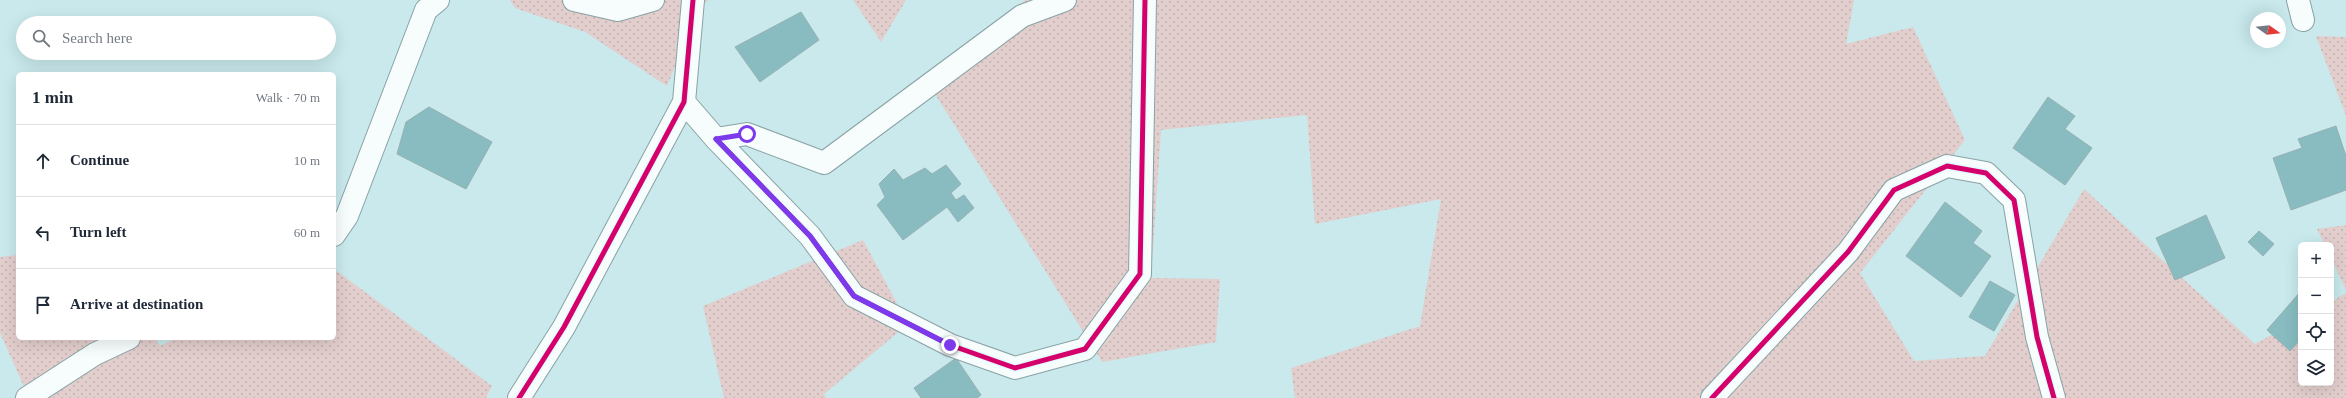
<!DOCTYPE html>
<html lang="en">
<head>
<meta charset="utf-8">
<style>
  :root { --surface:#fff; --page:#f2f2f3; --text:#1f2937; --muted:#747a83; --line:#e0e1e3 }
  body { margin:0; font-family:Georgia,serif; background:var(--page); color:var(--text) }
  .controls { position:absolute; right:12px; bottom:12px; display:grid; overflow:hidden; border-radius:6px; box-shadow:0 4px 16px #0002 }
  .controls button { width:36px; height:36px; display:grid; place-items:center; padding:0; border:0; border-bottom:1px solid var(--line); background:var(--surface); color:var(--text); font:20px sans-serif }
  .compass { position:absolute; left:2250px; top:12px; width:36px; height:36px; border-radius:50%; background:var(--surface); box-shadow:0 4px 16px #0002; rotate:105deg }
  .stop { position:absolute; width:12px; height:12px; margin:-9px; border:3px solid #7c3aed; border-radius:50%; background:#fff }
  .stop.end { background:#7c3aed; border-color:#fff; box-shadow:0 1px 4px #0008 }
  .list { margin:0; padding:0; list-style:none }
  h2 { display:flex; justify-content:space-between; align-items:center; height:52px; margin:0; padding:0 16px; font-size:17px }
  h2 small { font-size:13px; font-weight:400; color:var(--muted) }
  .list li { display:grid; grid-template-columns:26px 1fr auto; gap:12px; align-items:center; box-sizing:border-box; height:72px; padding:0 16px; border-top:1px solid var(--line) }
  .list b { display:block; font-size:15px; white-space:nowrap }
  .list em { font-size:13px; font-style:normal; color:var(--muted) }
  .icon { flex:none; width:22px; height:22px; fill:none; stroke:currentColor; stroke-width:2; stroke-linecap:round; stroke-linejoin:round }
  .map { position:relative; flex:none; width:2346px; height:398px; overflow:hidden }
  .search { position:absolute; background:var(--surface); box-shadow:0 4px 16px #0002; left:16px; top:16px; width:320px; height:44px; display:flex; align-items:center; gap:10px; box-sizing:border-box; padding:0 14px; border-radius:22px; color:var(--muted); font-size:15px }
  .panel { position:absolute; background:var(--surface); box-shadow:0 4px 16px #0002; left:16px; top:72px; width:320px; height:268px; border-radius:6px }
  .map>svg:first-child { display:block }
</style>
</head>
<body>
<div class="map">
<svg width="2346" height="398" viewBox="0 0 2346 398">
  <defs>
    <pattern id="grass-dots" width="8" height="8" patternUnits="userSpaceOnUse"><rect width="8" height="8" fill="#e2cecd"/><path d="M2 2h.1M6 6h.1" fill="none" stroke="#c0b0af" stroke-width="1.8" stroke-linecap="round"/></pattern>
  </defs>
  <rect width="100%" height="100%" fill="#c9e9ec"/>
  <path fill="url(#grass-dots)" d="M510,0H709L700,5L667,86L585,32L515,8Z
    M853,0H906L881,42Z
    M1025,0H1854L1846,44L1913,27L1965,140L1860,273L1914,361L1985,356L2084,189L2255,344L2301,319V383H2331V302L2346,293V398H1295L1291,368L1420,326L1441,199L1315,224L1307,115L1161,130L1151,278L1220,279L1216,342L1102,362L927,81Z
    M2316,36L2346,37V116Z
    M2346,225V290L2331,258V245H2325L2317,229Z
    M863,240L908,324L824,394L826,398H724L703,306Z
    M18,255V338H155L160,346L176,338H334V269L492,386L486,398H29L0,333V257Z"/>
  <path fill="#88bcc0" stroke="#97b0b2" d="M801,12L819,40L760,82L735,47Z
    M2048,97L2075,116L2065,129L2092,148L2065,185L2013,148Z
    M429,107L492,142L466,189L397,154L406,122Z
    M2336,126L2346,156V190L2291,210L2273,158L2302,148L2298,139Z
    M946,165L961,184L951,193L956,200L964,195L974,208L958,222L947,207L903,240L877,205L885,197L879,184L894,169L903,180L925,168L932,174Z
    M1945,202L1982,231L1973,243L1991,256L1961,297L1906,256Z
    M2206,215L2225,258L2175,280L2156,238Z
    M2259,231L2274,244L2263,256L2248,242Z
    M1990,281L2015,295L1994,331L1969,317Z
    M2301,291V339L2290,351L2267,330Z
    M956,358L981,395L977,398H921L914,388Z"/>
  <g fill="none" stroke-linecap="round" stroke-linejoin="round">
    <defs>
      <path id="minor" d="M574,0L618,10L653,0
        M2298,0L2303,20
        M684,102L716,139L747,134L824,163L1022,16L1065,0
        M716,139L810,236L854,296L950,345L1015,368L1085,349L1140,274L1145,0
        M334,235L347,216L426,10L438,0
        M27,398L95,354L129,338
        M519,398L564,327L684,102L693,0
        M1712,398L1848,252L1894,190L1947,166L1986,173L2014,200L2037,337L2054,398"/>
    </defs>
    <use href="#minor" stroke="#89a2a4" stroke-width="24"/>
    <use href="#minor" stroke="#f7fcfc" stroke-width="22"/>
    <defs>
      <path id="cycleway" d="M716,139L810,236L854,296L950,345L1015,368L1085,349L1140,274L1145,0
        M519,398L564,327L684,102L693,0
        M1712,398L1848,252L1894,190L1947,166L1986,173L2014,200L2037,337L2054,398"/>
    </defs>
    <use href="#cycleway" stroke="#e4fbfd" stroke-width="8"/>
    <use href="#cycleway" stroke="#d6006c" stroke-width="5"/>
  </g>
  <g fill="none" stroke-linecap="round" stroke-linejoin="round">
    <path stroke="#7c3aed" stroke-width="5" d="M747,134L716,139L810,236L854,296L950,345"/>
  </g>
</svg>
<div class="controls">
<button>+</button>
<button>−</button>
<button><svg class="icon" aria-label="locate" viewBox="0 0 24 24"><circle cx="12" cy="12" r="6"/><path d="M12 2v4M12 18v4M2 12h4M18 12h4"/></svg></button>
<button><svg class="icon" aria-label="layers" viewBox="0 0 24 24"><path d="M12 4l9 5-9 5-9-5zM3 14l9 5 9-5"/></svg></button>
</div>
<svg class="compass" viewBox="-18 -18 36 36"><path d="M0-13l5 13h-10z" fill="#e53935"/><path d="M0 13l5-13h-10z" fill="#747a83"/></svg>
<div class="stop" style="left:747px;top:134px"></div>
<div class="stop end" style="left:950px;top:345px"></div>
<div class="search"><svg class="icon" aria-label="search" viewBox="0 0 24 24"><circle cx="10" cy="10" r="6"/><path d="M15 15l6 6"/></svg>Search here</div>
<section class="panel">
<h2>1 min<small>Walk · 70 m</small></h2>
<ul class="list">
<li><svg class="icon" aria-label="ahead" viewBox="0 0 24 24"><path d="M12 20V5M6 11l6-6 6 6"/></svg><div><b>Continue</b></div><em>10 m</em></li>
<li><svg class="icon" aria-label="left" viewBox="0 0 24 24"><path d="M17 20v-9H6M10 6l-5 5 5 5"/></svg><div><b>Turn left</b></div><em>60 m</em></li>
<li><svg class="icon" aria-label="arrive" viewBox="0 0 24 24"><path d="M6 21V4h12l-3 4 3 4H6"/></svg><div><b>Arrive at destination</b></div></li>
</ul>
</section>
</div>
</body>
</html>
